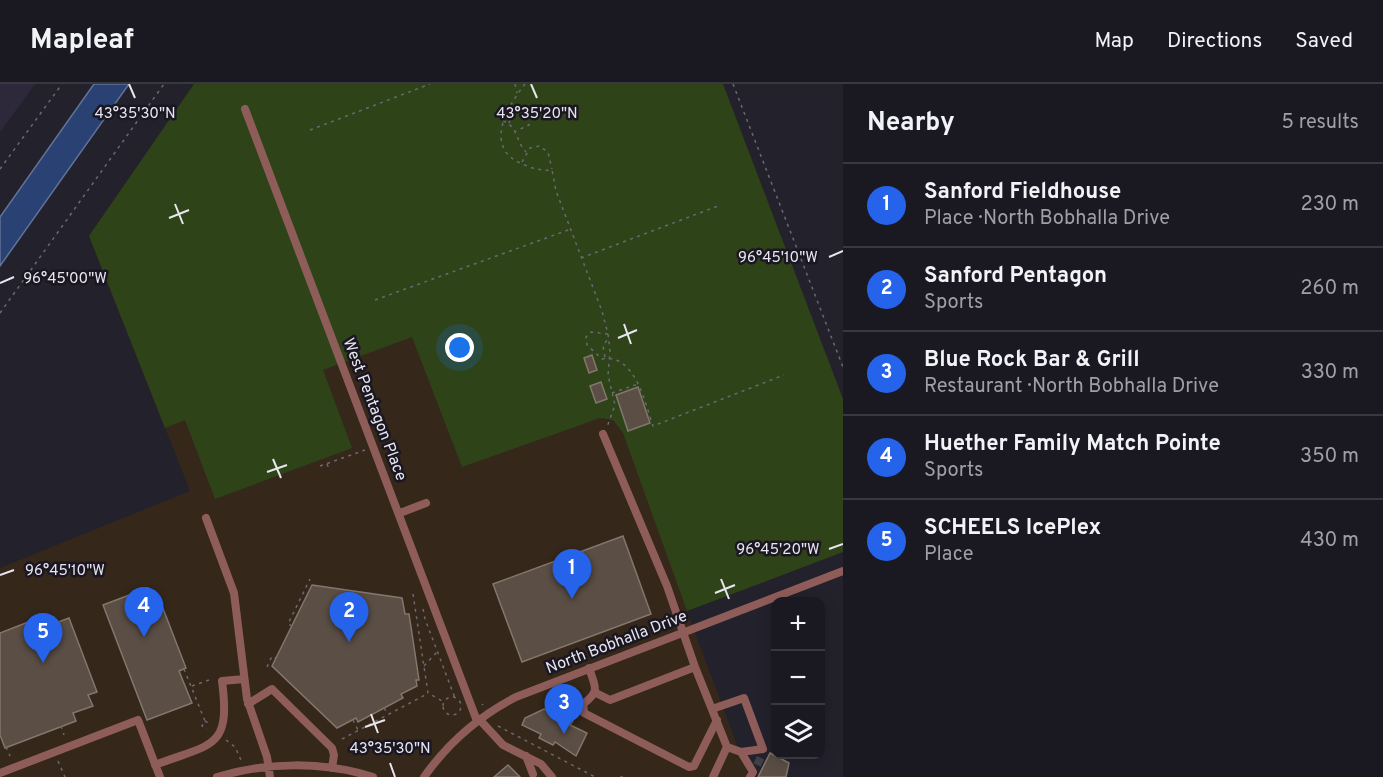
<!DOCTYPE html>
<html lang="en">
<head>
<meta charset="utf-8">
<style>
  :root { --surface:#1a1921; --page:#27262e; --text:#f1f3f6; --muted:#9fa0a5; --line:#38383f; --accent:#2563eb }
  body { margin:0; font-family:Overpass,sans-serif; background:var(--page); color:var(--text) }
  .controls { position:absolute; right:18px; bottom:18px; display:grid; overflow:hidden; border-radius:12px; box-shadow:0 3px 15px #0003 }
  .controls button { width:54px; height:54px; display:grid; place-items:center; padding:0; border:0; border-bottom:2px solid var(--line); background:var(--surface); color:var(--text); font:30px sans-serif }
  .you { position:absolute; left:460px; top:264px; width:21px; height:21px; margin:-15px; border:4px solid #fff; border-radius:50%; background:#1a73e8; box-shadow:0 0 0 9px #1a73e833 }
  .badge { display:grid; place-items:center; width:39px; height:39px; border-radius:50%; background:var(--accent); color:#fff; font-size:20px; font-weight:700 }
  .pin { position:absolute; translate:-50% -50px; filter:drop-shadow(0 2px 3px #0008) }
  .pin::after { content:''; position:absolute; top:32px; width:21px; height:18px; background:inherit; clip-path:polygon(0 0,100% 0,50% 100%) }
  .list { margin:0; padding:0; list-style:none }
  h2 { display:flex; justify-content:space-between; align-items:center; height:78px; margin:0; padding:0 24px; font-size:26px }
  h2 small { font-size:20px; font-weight:400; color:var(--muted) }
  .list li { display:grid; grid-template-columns:39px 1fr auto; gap:18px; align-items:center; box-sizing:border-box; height:84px; padding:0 24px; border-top:2px solid var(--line) }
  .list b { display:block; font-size:22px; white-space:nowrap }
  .list p { margin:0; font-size:20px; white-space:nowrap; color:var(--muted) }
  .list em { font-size:20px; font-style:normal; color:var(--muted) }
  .icon { flex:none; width:33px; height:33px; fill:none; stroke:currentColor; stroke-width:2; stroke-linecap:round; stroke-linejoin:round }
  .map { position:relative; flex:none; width:843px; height:693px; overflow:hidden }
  header { display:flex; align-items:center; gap:36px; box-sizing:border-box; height:84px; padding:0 30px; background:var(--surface); border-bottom:2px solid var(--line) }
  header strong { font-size:28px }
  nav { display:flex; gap:33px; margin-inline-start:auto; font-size:21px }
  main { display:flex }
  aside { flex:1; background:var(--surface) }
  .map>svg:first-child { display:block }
</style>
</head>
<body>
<header>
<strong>Mapleaf</strong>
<nav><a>Map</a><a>Directions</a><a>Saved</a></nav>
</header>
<main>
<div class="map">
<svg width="843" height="693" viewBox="0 0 843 693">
  <rect width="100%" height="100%" fill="#23212c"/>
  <path fill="#35271a" d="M194,0H723L843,315V468L687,527L749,693H0V484L190,407L89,152Z"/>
  <path fill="#2d293a" d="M0,0H35L0,48Z"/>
  <path fill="#2f4319" d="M194,0H723L843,315V468L687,527L623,349L613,336L600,334L462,383L412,253L323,286L352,364L215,415L185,336L165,344L89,152Z"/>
  <path fill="#294273" stroke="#627398" stroke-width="1.5" d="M94,0H129L0,182V133Z"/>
  <path fill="#5a4e45" stroke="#84766d" stroke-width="1.5" d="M592,271L597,286L589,289L584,274Z
    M601,298L607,315L596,319L590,302Z
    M638,303L650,339L628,347L616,311Z
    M623,452L651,530L522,578L493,500Z
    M312,501L402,514L405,530H409L419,596H416L417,602L401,610L403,614L358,638L356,634L337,644L272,582Z
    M148,504L153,517L159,514L186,584L179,587L192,619L147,636L103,521Z
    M69,534L97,608L88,611L93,622L73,629L76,637L5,664L0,651V549L36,535L40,545Z
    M544,625L573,637L570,641L587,649L576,672L555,658L553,661L539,654L541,650L522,641L525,634Z
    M770,669L789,679L786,693H758Z
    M508,681L520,693H494Z"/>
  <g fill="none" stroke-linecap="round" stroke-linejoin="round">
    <path stroke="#403f49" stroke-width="8" stroke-dasharray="8 4" stroke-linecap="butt" d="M757,681L761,673"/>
    <path stroke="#6a6972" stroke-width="1.5" stroke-dasharray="3 4.5" stroke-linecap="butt" d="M515,0L517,9
      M525,0C507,23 484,62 520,79C531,84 540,87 552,86L556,107L602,227L608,250L610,267L608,291L615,321L607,343
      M733,0L843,283
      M503,37C518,42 516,58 526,68
      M509,39L514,25L521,23L528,25L531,32L529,41L516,47
      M310,46L430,0
      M522,78L530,64L539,62L548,68L552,85
      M0,85L62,0
      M581,174L718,122
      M375,216L571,145
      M0,229L164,0
      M608,250L591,248L586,253L587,261L602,275C635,269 645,319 653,342L784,291
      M605,273L603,262L607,256
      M612,309L638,300
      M327,380L330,387
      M320,382L365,366
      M413,510L428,609L444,618
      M423,525L425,535L455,614
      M292,542L288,540L310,495
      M424,582L438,567
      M267,583L272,572L276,574
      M184,585L205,637L202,642L207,645
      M192,602L209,596
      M443 622a9 9 0 1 1 18 0a9 9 0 1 1-18 0Z
      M482,620L483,621
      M384,624L388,630
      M353,636L358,646
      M205,637L210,640
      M61,642L64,651
      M498,642L595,693
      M342,655L427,610
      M226,656L235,663L241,676
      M6,663L10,672
      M58,677L65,693
      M620,693H626"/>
    <path stroke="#8f5d59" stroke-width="8" d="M245,25L477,637
      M400,429L426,419
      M206,434L234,509L247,615L267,673L270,693
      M695,583L727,663
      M589,584C595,603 601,607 583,620L584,629L689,683L694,682L717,636
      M596,609L610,616L695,583L667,502L603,350
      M248,620L272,605L332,664L334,671L332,684
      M712,625L744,614L763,665L741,668
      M479,635L503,661L541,680L552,693
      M526,672L533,690
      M155,681C212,659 231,666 222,597L244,595
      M0,689L138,636L160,693
      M217,693C267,678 323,677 373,693
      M424,693C448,659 479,632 516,613L843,487
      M713,693L727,663L741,668L753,688L750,693"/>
  </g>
  <path fill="none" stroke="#e7e6ee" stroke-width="2" d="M129,0L135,14M531,0L537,14M175,120L183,140M169,134L189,126M829,173L843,167M0,199L14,193M624,240L631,260M618,254L637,246M273,375L281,394M267,388L287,381M829,465L843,460M0,491L14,486M721,495L729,515M715,509L735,501M371,630L378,649M365,643L385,636M390,679L395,693"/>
  <g text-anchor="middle" stroke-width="5" stroke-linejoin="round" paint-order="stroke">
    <g font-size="16" fill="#e7e6ee" stroke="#1a1722">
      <text transform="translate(376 325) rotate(69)" y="6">West Pentagon Place</text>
      <text transform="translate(616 557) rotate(-21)" y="6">North Bobhalla Drive</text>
    </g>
  </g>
  <g font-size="15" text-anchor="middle" fill="#e7e6ee" stroke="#1a1722" stroke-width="5" stroke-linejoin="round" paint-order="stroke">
    <text x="135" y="34">43°35'30"N</text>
    <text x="537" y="34">43°35'20"N</text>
    <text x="778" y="178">96°45'10"W</text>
    <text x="65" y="199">96°45'00"W</text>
    <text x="778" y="470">96°45'20"W</text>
    <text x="65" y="491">96°45'10"W</text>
    <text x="390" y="669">43°35'30"N</text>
  </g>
</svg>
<div class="controls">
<button>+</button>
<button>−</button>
<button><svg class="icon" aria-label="layers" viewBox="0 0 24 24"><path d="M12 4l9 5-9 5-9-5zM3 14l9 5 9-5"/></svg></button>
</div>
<div class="you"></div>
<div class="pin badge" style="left:572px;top:515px">1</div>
<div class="pin badge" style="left:349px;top:558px">2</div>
<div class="pin badge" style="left:564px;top:650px">3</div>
<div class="pin badge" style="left:144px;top:553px">4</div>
<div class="pin badge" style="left:43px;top:579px">5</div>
</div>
<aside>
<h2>Nearby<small>5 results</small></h2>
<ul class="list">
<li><span class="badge">1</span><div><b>Sanford Fieldhouse</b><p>Place · North Bobhalla Drive</p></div><em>230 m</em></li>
<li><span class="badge">2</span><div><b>Sanford Pentagon</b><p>Sports</p></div><em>260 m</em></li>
<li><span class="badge">3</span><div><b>Blue Rock Bar &amp; Grill</b><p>Restaurant · North Bobhalla Drive</p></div><em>330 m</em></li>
<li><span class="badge">4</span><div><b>Huether Family Match Pointe</b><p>Sports</p></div><em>350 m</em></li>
<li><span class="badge">5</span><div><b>SCHEELS IcePlex</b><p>Place</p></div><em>430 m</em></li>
</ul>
</aside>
</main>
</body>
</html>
